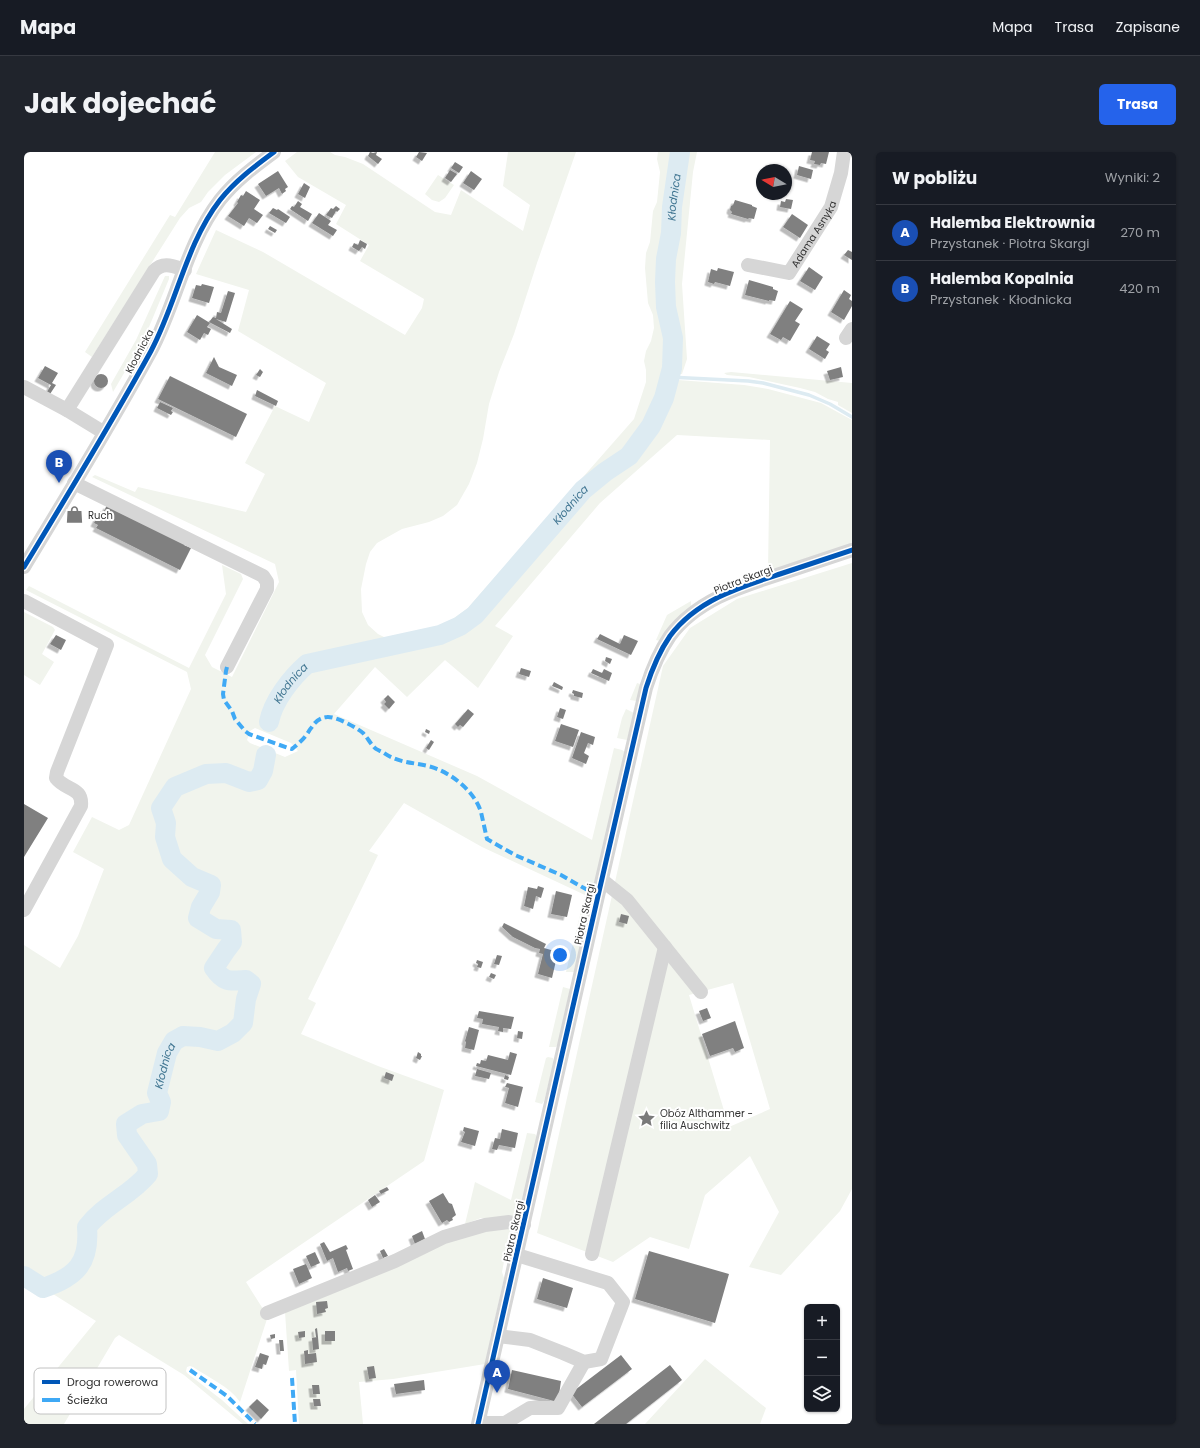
<!DOCTYPE html>
<html lang="pl">
<head>
<meta charset="utf-8">
<style>
  :root { --surface:#171b24; --page:#20242c; --text:#f1f3f6; --muted:#9ea1a6; --line:#363941; --accent:#2563eb }
  body { margin:0; font-family:Poppins,sans-serif; background:var(--page); color:var(--text) }
  .controls { position:absolute; right:12px; bottom:12px; display:grid; overflow:hidden; border-radius:6px; box-shadow:0 1px 3px #0004 }
  .controls button { width:36px; height:36px; display:grid; place-items:center; padding:0; border:0; border-bottom:1px solid var(--line); background:var(--surface); color:var(--text); font:20px sans-serif }
  .compass { position:absolute; left:732px; top:12px; width:36px; height:36px; border-radius:50%; background:var(--surface); box-shadow:0 1px 3px #0004; rotate:280deg }
  .you { position:absolute; left:536px; top:803px; width:14px; height:14px; margin:-10px; border:3px solid #fff; border-radius:50%; background:#1a73e8; box-shadow:0 0 0 6px #1a73e833 }
  .badge { display:grid; place-items:center; width:26px; height:26px; border-radius:50%; background:var(--accent); color:#fff; font-size:13px; font-weight:700 }
  .pin { position:absolute; translate:-50% -33px; filter:drop-shadow(0 1px 2px #0008) }
  .pin::after { content:''; position:absolute; top:21px; width:14px; height:12px; background:inherit; clip-path:polygon(0 0,100% 0,50% 100%) }
  .list { margin:0; padding:0; list-style:none }
  h2 { display:flex; justify-content:space-between; align-items:center; height:52px; margin:0; padding:0 16px; font-size:17px }
  h2 small { font-size:13px; font-weight:400; color:var(--muted) }
  .list li { display:grid; grid-template-columns:26px 1fr auto; gap:12px; align-items:center; box-sizing:border-box; height:56px; padding:0 16px; border-top:1px solid var(--line) }
  .list b { display:block; font-size:15px; white-space:nowrap }
  .list p { margin:0; font-size:13px; white-space:nowrap; color:var(--muted) }
  .list em { font-size:13px; font-style:normal; color:var(--muted) }
  .icon { flex:none; width:22px; height:22px; fill:none; stroke:currentColor; stroke-width:2; stroke-linecap:round; stroke-linejoin:round }
  .map { position:relative; flex:none; width:828px; height:1272px; overflow:hidden; border-radius:6px }
  header { display:flex; align-items:center; gap:24px; box-sizing:border-box; height:56px; padding:0 20px; background:var(--surface); border-bottom:1px solid var(--line) }
  header strong { font-size:19px }
  nav { display:flex; gap:22px; margin-inline-start:auto; font-size:14px }
  .intro { display:flex; align-items:center; justify-content:space-between; box-sizing:border-box; height:96px; padding:0 24px }
  h1 { margin:0; font-size:28px }
  .button { padding:10px 18px; border-radius:6px; background:var(--accent); color:#fff; font-size:14px; font-weight:700 }
  main { display:flex; gap:24px; padding:0 24px }
  aside { flex:1; background:var(--surface); border-radius:6px; box-shadow:0 1px 3px #0004 }
  .map>svg:first-child { display:block }
</style>
</head>
<body>
<header>
<strong>Mapa</strong>
<nav><a>Mapa</a><a>Trasa</a><a>Zapisane</a></nav>
</header>
<div class="intro"><h1>Jak dojechać</h1><a class="button">Trasa</a></div>
<main>
<div class="map">
<svg width="828" height="1272" viewBox="0 0 828 1272">
  <defs>
    <filter id="shadow"><feDropShadow dx="-3.5" dy="3.5" stdDeviation="0" flood-color="#0004"/></filter>
  </defs>
  <rect width="100%" height="100%" fill="#fff"/>
  <path fill="#f1f4ed" fill-rule="evenodd" d="M191,0H232L201,23L184,40L177,50L165,56L156,66L68,205L61,200L146,63L151,65Z
    M273,0H306L311,3L321,5L339,12L411,60L427,63L437,38L499,79L506,53L479,34L484,0H552L513,111L490,182L475,220L465,252L459,287L453,311L445,332L433,353L419,364L405,370L378,377L353,391L346,400L342,412L337,437L338,460L344,473L354,482L360,485H374L405,479L423,471L443,457L610,267L622,230V218L620,209L622,199L627,189L630,176L629,163L624,151L621,116L622,101L626,90L629,59L633,50L636,20L633,7L634,0H673L669,20L658,132L663,207L658,222L643,223L641,227V231L654,228L720,233L744,237L797,251L828,268V392L744,419L746,288L653,283L576,351L471,474L489,484L454,536L421,508L383,545L351,515L310,562L453,624L568,688L590,596L598,598L601,600L571,733L568,735H563L561,743L567,749L551,820H542L561,743L458,695L380,651L345,699L354,703L284,847L292,851L277,882L354,914L420,938L400,1009L222,1130L239,1157L243,1167L216,1250C205,1234 185,1226 169,1215L166,1214L163,1215L162,1219L163,1221L198,1248L224,1272H219L160,1223L95,1183L91,1186L40,1272H0V1257L72,1169L29,1142H20L0,1135V793L36,816L54,784L80,717L49,700L68,665L95,678L105,673L167,537L163,520L2,438L5,434L165,516L202,442L198,413L217,422L219,427L181,503L188,515L208,525L255,430L251,412L68,325L71,323L111,340L114,335L222,360L241,322L221,311L251,254L285,270L302,231L214,179L225,138L172,122L192,78L239,100L381,183L398,156L400,147L336,109L345,93L312,72L322,53L274,25L261,9ZM231,576L267,591L274,599L261,605L226,591L223,588L226,579Z
    M414,23L430,33L421,46L415,50L408,48L401,42Z
    M141,124H145V127L120,187L89,240L87,232L112,188Z
    M707,220L828,231V261L814,253V250L804,247L791,240L776,236L725,225L703,223L700,221Z
    M828,411V1037L816,1059L757,1123L725,1115L755,1060L726,1004L681,1043L665,1097L626,1085L589,1110L513,1081L639,514L666,476L713,447ZM709,831L746,957L705,975L665,843Z
    M667,449V455L636,489L632,488L643,463Z
    M0,460L29,475L31,478L18,502L30,510L16,533L0,523Z
    M613,531L616,532L613,549L606,548Z
    M602,557L610,561L603,588L593,586L598,566Z
    M539,835L546,837L534,892L532,895H525Z
    M524,905L529,906L530,910L520,949L518,952L511,950L522,906Z
    M503,981L511,982L513,985L496,1061L493,1066H457L441,1072L451,1030L487,1048Z
    M481,1074L492,1077L487,1095L482,1099L478,1120L480,1126L461,1212L369,1227L335,1230L339,1272H275L272,1218L265,1219L261,1160L422,1088Z
    M681,1207L742,1256L736,1272H621Z"/>
  <g fill="none" stroke-linecap="round" stroke-linejoin="round">
    <path stroke="#ddebf2" stroke-width="3.5" d="M645,225L724,229L739,231L785,243L806,252L828,265"/>
    <g stroke="#ddebf2" stroke-width="20">
      <path id="s1" d="M245,570C249,549 267,526 283,512L416,483L436,474L451,463L559,338L581,320L605,304L627,274L640,246L648,216L649,186L642,155L641,130L642,107L647,81L648,55L656,0"/>
      <path id="s2" d="M0,1124L19,1136C52,1125 66,1111 63,1075C80,1053 107,1043 124,1022L123,1012L103,983L102,972L118,962L135,959L137,950L133,941L143,901L150,889L159,884L176,885L194,889L209,881L219,871L222,847L227,832L222,828C206,829 200,831 190,816L202,798L208,790L207,778L192,777L174,766L177,755L186,740L187,733L168,725L148,707L141,685L142,671L137,656L151,635L182,622L202,621L225,630L234,628L239,619L242,603"/>
    </g>
  </g>
  <path fill="#808080" filter="url(#shadow)" d="M346,0L349,1L353,0L352,3L358,7L354,12L344,4Z
    M395,0L403,1L398,9L392,5Z
    M788,0H805L802,12L797,11L796,13L790,12L791,9L786,8Z
    M431,10L439,15L435,21L427,16Z
    M775,14L789,18L787,27L773,23Z
    M426,18L433,22L427,30L421,26Z
    M254,19L264,35L261,37L262,39L258,42L255,36L242,44L234,32Z
    M447,19L458,27L450,38L439,31Z
    M280,31L286,35L281,46L274,42Z
    M222,39L236,48L230,57L239,63L233,71L225,66L220,74L204,64L214,51L213,50L217,43L219,44Z
    M762,47L769,48L767,57L756,55L757,49L761,50Z
    M711,48L728,53V54L733,56L730,67L725,66L724,67L707,62L708,60L706,58L707,54L709,53Z
    M274,49L278,52L276,55L288,62L284,69L266,57L268,54L270,55Z
    M312,54L316,57L313,60L312,59L308,66L302,63L307,56L309,57Z
    M249,56L253,58L254,57L266,65L262,71L245,61Z
    M295,61L307,69L304,73L313,78L309,84L288,71Z
    M768,62L784,73L776,86L759,75Z
    M246,74L253,78L251,81L244,77Z
    M336,88L343,92L341,97L338,95L335,99L328,95L330,91L334,93Z
    M824,98L828,100V108L820,103Z
    M785,115L799,125L791,138L776,129Z
    M694,116L710,120L706,134L691,130L690,132L684,130L687,117L693,119Z
    M725,128L749,135V137L754,139L751,149L745,148V149L721,143Z
    M178,132L190,135L185,151L168,146L172,133L177,134Z
    M820,138L827,143L825,147L828,149V154L820,168L807,160Z
    M204,139L211,141L202,170L192,167L208,177L206,181L185,170L189,165L192,166L193,160L197,161Z
    M766,149L779,157L771,169L776,172L766,189L759,185L757,188L746,182Z
    M173,163L186,171L183,175L187,177L184,183L180,181L176,188L163,180Z
    M793,184L806,192L802,198L805,200L801,207L785,197Z
    M190,205L195,215L213,223L208,234L182,221Z
    M21,214L34,221L28,231L32,233L26,242L23,240L27,233L14,226Z
    M817,215L819,225L806,228L803,219Z
    M236,217L239,220L236,225L232,223Z
    M70 229a7 7 0 1 1 14 0a7 7 0 1 1-14 0Z
    M146,224L223,262L212,285L134,247Z
    M233,238L254,249L252,254L231,244Z
    M136,250L149,256L147,259L149,260L147,263L133,256Z
    M83,353L161,391L160,393L167,396L156,418L72,376L74,373L70,371L76,359L79,361Z
    M51,359L54,361L51,366L47,364Z
    M576,482L596,492L600,483L614,489L607,503L573,487Z
    M32,483L42,488L37,498L26,492Z
    M582,505L588,507L586,512L581,509Z
    M497,516L507,519L505,525L495,522Z
    M569,517L578,521L580,517L588,521L585,529L567,521Z
    M530,530L539,535L538,538L528,534Z
    M549,538L559,541L558,546L550,544V542L548,541Z
    M364,543L371,550L365,557L360,552L362,550L360,547Z
    M536,556L542,558L539,567L533,565Z
    M444,557L450,562L439,575L436,573L434,575L431,572Z
    M537,572L555,578L549,595L531,589Z
    M402,577L406,579L405,582L401,580Z
    M557,580L571,585L569,593L564,591L560,601L565,604L562,612L548,606Z
    M407,588L410,590L405,598L402,596Z
    M0,652L24,666L0,705Z
    M514,734L520,736L517,746L512,744L509,757L500,754L504,735L513,737Z
    M532,739L548,743L543,765L527,762Z
    M597,762L605,764L603,772L595,770Z
    M480,771L522,792L520,796L534,800L528,826L514,822L519,802L515,801L516,797L511,796L489,785L478,775Z
    M473,803L478,804L475,813L470,812Z
    M453,808L459,810L457,816L453,815L454,812L452,811Z
    M467,821L472,823L470,827L465,825Z
    M683,856L687,866L679,869L675,859Z
    M455,859L490,865L487,877L479,876V880L474,879L475,875L458,872L459,867L453,866Z
    M711,869L720,896L711,900L709,896L686,904L678,882Z
    M445,875L455,878L450,898L441,896L442,890L441,889Z
    M494,879L499,880L498,887L493,886Z
    M394,900L397,902V904H398L396,908L392,906Z
    M486,900L493,902L487,923L452,914L453,911L456,912L457,908L462,909L464,903L484,908Z
    M453,917L467,921L465,927L451,924Z
    M362,920L370,923L368,929L360,926Z
    M481,923L485,925L484,928L480,927Z
    M483,931L499,935L494,955L481,951L485,936L481,935Z
    M440,975L455,979L451,994L437,990L441,980L439,979Z
    M478,977L494,981L491,996L475,993L473,998L468,997L471,986L476,987Z
    M363,1035L365,1038L357,1042L355,1039Z
    M419,1041L425,1051L428,1052L432,1063L428,1066L429,1068L425,1070L423,1068L418,1071L405,1049Z
    M351,1043L356,1050L348,1055L344,1048Z
    M398,1079L401,1087L391,1092L388,1084Z
    M300,1090L306,1100L322,1093L324,1097L322,1098L329,1117L324,1119L323,1116L314,1120L309,1106L303,1109L296,1092Z
    M360,1097L364,1104L359,1106L356,1099Z
    M625,1099L705,1122L691,1171L611,1147Z
    M291,1100L296,1111L287,1115L282,1104Z
    M282,1112L288,1126L275,1132L269,1117Z
    M519,1126L549,1136L543,1156L513,1147Z
    M303,1149L304,1156L301,1157L302,1160L293,1162L292,1150Z
    M293,1176L294,1185H292L291,1177Z
    M281,1179V1185L275,1186L274,1180Z
    M301,1179H311V1189H301Z
    M251,1182V1186L247,1187L246,1183Z
    M293,1185H294L295,1197L289,1198L288,1186Z
    M255,1188H259L260,1199H256Z
    M284,1198V1202L292,1201L293,1210L281,1212L280,1199Z
    M236,1201L245,1204L242,1213L239,1212L238,1217L231,1215Z
    M597,1203L608,1217L558,1255L547,1241Z
    M646,1213L658,1228L602,1272H570Z
    M350,1214L352,1226L345,1227L343,1215Z
    M488,1218L537,1229L534,1250L484,1237Z
    M400,1228L401,1238L372,1242L370,1232Z
    M288,1233H295L296,1242H289Z
    M233,1247L245,1258L237,1267L225,1255Z
    M289,1247H296L297,1254H290Z"/>
  <g fill="none" stroke-linecap="round" stroke-linejoin="round">
    <g stroke="#d6d6d6" stroke-width="14">
      <path id="s3" d="M724,113L765,121L807,55L817,21L820,0"/>
      <path d="M822,186L828,177"/>
      <path d="M0,235L43,258"/>
      <path d="M79,280L43,258L130,119C139,109 149,114 161,118"/>
      <path d="M50,331L239,424L243,430V437L203,515"/>
      <path d="M0,415C43,344 87,272 127,199C153,150 162,92 196,48C211,29 231,14 250,0"/>
      <path d="M0,449L83,493L33,620L32,626C42,639 59,635 57,654L0,758"/>
      <path d="M578,728L603,748L677,840"/>
      <path d="M568,1102L641,795"/>
      <path d="M243,1161L371,1109L420,1085L461,1073L485,1070L500,1073"/>
      <path d="M474,1184L506,1188L539,1201L560,1210L577,1207L599,1150L584,1131L493,1103"/>
      <path d="M455,1270L464,1271H481L506,1256H534L560,1210"/>
      <path d="M454,1272L574,744L622,536C628,517 635,500 646,484C673,448 716,435 756,422C780,414 804,406 828,398"/>
    </g>
    <path stroke="#3fa9f5" stroke-width="4" stroke-dasharray="8 4" stroke-linecap="butt" d="M203,515L202,519L199,542L200,548L208,559L211,567L221,579L225,582L264,596L268,597C274,592 281,586 285,579C290,572 293,566 303,565C311,564 332,575 339,581C343,585 346,591 350,595C352,598 357,599 360,601C375,611 387,610 404,614C425,619 450,638 457,660C459,669 461,678 463,687L491,703L537,723L574,744
      M166,1218L203,1244L231,1272
      M268,1226L271,1272"/>
    <defs>
      <path id="cycleway" d="M0,415C43,344 87,272 127,199C153,150 162,92 196,48C211,29 231,14 250,0
        M454,1272L574,744L622,536C628,517 635,500 646,484C673,448 716,435 756,422C780,414 804,406 828,398"/>
    </defs>
    <use href="#cycleway" stroke="#fff" stroke-width="8"/>
    <use href="#cycleway" stroke="#0057b8" stroke-width="5"/>
  </g>
  <defs>
    <symbol id="shop-bare" viewBox="-9 -9 18 18"><path d="M-5-2.5h2.3a2.7 3.5 0 0 1 5.4 0H5L5.5 6h-11ZM-1.5-2.5h3a1.5 2.3 0 0 0-3 0Z" fill="#7a7a7a" stroke="#fff" stroke-width="2.5" paint-order="stroke"/></symbol>
    <symbol id="sight-bare" viewBox="-9 -9 18 18"><path d="M0-6L1.8-2.2L6-1.7L2.9 1.2L3.7 5.4L0 3.3L-3.7 5.4L-2.9 1.2L-6-1.7L-1.8-2.2Z" fill="#7a7a7a" stroke="#fff" stroke-width="2.5" paint-order="stroke"/></symbol>
  </defs>
  <g fill-rule="evenodd">
    <use href="#shop-bare" x="38" y="350" width="25" height="25"/>
    <use href="#sight-bare" x="610" y="954" width="25" height="25"/>
  </g>
  <g text-anchor="middle" stroke-width="4" stroke-linejoin="round" paint-order="stroke">
    <g font-size="10" fill="#323232" stroke="#fff">
      <text dy="4" stroke="none"><textPath href="#s3" startOffset="88">Adama Asnyka</textPath></text>
      <text transform="translate(115 199) rotate(-62)" y="4">Kłodnicka</text>
      <text transform="translate(719 427) rotate(-21)" y="4">Piotra Skargi</text>
      <text transform="translate(560 762) rotate(-77)" y="4">Piotra Skargi</text>
      <text transform="translate(489 1079) rotate(-77)" y="4">Piotra Skargi</text>
    </g>
    <g font-size="10" fill="#323232" stroke="#fff" text-anchor="start">
      <text x="64" y="367">Ruch</text>
      <text x="636" y="965">Obóz Althammer -<tspan x="636" dy="12">filia Auschwitz</tspan></text>
    </g>
    <g font-size="11" font-style="italic" fill="#417692" stroke="#fff">
      <text dy="4" stroke="none"><textPath href="#s1" startOffset="741">Kłodnica</textPath></text>
      <text dy="4" stroke="none"><textPath href="#s1" startOffset="393">Kłodnica</textPath></text>
      <text dy="4" stroke="none"><textPath href="#s1" startOffset="45">Kłodnica</textPath></text>
      <text dy="4" stroke="none"><textPath href="#s2" startOffset="327">Kłodnica</textPath></text>
    </g>
  </g>
  <rect x="10" y="1216" width="132" height="46" rx="6" fill="#fff" stroke="#c2c2c2" stroke-width="1"/>
  <rect x="18" y="1228" width="18" height="4" fill="#0057b8"/>
  <rect x="18" y="1246" width="18" height="4" fill="#3fa9f5"/>
  <g font-size="11" fill="#323232">
    <text x="43" y="1234">Droga rowerowa</text>
    <text x="43" y="1252">Ścieżka</text>
  </g>
</svg>
<div class="controls">
<button>+</button>
<button>−</button>
<button><svg class="icon" aria-label="layers" viewBox="0 0 24 24"><path d="M12 4l9 5-9 5-9-5zM3 14l9 5 9-5"/></svg></button>
</div>
<svg class="compass" viewBox="-18 -18 36 36"><path d="M0-13l5 13h-10z" fill="#e53935"/><path d="M0 13l5-13h-10z" fill="#9ea1a6"/></svg>
<div class="you"></div>
<div class="pin badge" style="left:473px;top:1241px;background:#1a4fb4">A</div>
<div class="pin badge" style="left:35px;top:331px;background:#1a4fb4">B</div>
</div>
<aside>
<h2>W pobliżu<small>Wyniki: 2</small></h2>
<ul class="list">
<li><span class="badge" style="background:#1a4fb4">A</span><div><b>Halemba Elektrownia</b><p>Przystanek · Piotra Skargi</p></div><em>270 m</em></li>
<li><span class="badge" style="background:#1a4fb4">B</span><div><b>Halemba Kopalnia</b><p>Przystanek · Kłodnicka</p></div><em>420 m</em></li>
</ul>
</aside>
</main>
</body>
</html>
